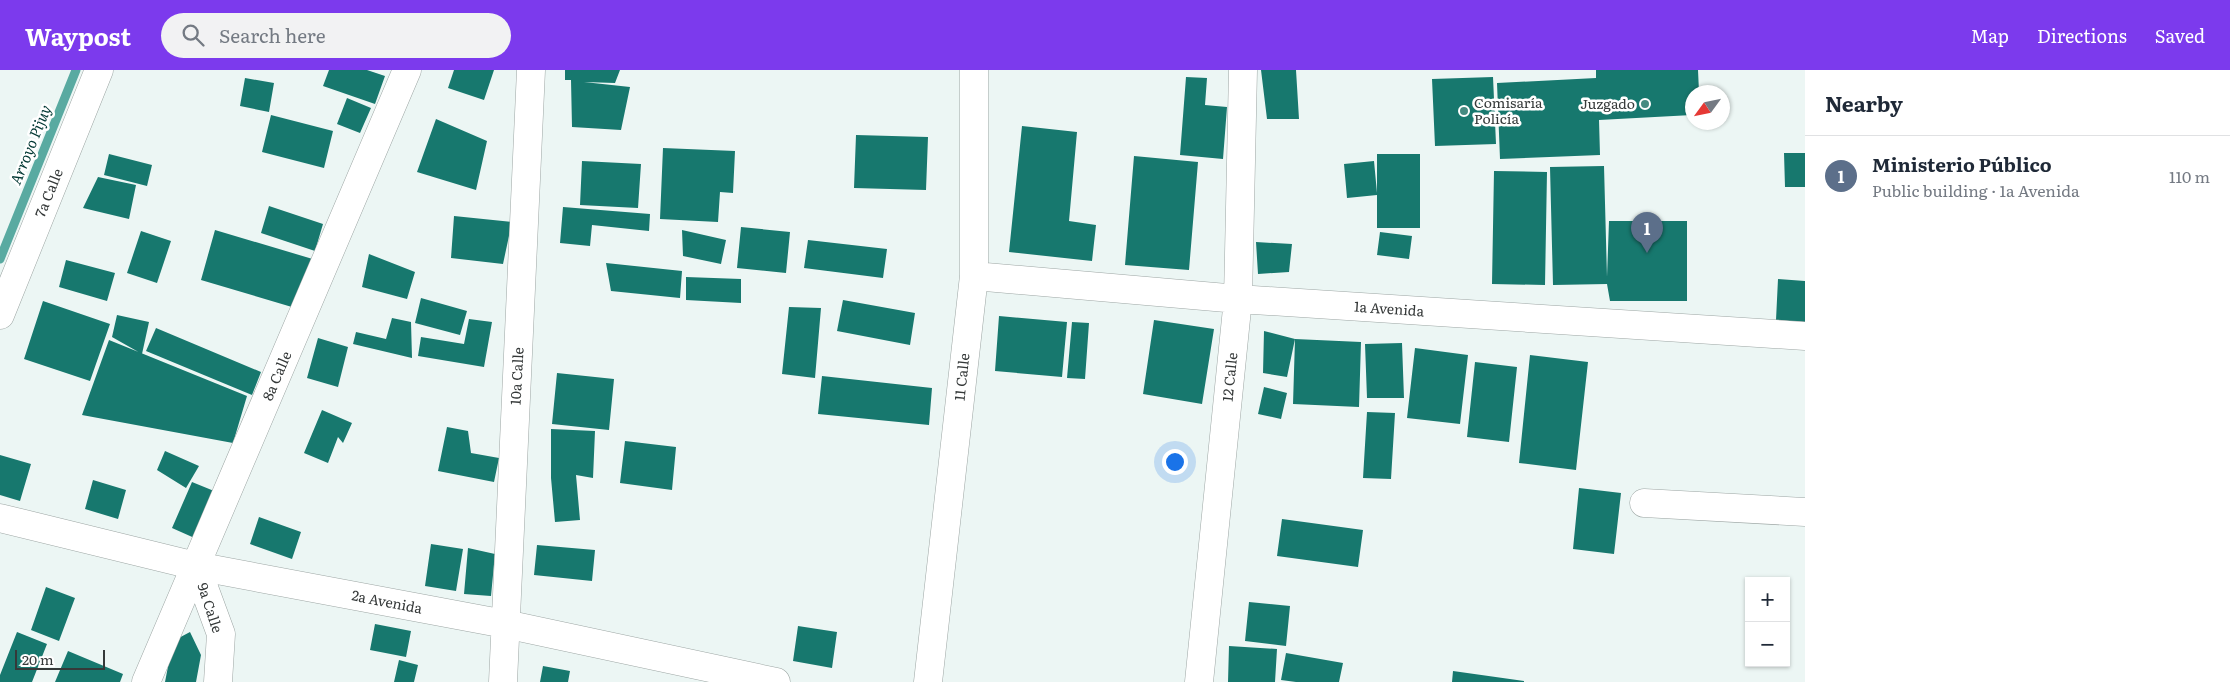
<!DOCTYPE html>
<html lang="en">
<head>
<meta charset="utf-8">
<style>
  :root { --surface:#fff; --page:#f2f2f3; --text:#1f2937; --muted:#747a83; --line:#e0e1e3; --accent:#7c3aed }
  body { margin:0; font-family:Literata,serif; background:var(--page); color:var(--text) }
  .controls { position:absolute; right:15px; bottom:15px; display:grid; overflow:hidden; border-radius:0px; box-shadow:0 1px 4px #0004 }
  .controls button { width:45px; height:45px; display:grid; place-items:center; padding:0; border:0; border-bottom:1px solid var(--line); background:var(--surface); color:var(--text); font:25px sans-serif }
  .compass { position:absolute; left:1685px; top:15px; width:45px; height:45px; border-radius:50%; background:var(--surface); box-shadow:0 1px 4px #0004; rotate:237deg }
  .scale { position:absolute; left:15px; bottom:12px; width:90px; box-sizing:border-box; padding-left:5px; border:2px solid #353939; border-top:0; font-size:14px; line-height:18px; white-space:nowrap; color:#353939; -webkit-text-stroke:4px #fff; paint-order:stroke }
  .you { position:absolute; left:1174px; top:391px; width:18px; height:18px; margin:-12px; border:4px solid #fff; border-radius:50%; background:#1a73e8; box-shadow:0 0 0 8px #1a73e833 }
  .badge { display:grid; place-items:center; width:32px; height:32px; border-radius:50%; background:var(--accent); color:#fff; font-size:16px; font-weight:700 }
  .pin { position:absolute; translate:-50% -41px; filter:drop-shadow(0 1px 2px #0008) }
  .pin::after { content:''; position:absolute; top:26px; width:18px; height:15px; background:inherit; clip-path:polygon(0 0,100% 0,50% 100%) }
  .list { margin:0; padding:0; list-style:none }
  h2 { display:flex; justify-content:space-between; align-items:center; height:65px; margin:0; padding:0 20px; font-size:21px }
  h2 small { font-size:16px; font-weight:400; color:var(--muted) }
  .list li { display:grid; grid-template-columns:32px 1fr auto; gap:15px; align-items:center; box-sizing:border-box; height:80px; padding:0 20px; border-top:1px solid var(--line) }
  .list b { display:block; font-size:19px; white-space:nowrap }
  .list p { margin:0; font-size:16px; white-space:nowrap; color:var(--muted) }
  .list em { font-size:16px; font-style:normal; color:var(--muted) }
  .icon { flex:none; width:28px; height:28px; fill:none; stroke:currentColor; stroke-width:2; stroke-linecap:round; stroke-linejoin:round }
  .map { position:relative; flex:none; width:1805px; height:612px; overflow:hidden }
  header { display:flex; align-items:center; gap:30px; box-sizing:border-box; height:70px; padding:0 25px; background:var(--accent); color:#fff }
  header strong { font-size:24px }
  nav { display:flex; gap:28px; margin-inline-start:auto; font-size:18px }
  .search { width:350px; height:45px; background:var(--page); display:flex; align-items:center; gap:12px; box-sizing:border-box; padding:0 18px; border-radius:28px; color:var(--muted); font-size:19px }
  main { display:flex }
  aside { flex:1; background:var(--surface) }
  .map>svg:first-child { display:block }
</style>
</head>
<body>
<header>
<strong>Waypost</strong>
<div class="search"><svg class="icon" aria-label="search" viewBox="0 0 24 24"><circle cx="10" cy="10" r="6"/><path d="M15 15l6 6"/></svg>Search here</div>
<nav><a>Map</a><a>Directions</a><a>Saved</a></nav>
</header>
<main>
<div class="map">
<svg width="1805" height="612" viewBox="0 0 1805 612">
  <rect width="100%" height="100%" fill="#ecf6f4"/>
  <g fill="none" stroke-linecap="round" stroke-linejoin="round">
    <path stroke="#59aaa1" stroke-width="9" d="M0,189L76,0"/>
  </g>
  <path fill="#17786e" d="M329,0H367L385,6L375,34L323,16Z
    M454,0H494L484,30L448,18Z
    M565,0H620L615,13L584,12L630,17L621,60L572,57L571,10H565Z
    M1261,0H1296L1299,49H1267Z
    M1596,0H1698L1699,22H1692V45L1599,50L1600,85L1500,89L1497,13L1596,8Z
    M1186,7L1207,8L1205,35L1227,37L1223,89L1180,85Z
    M1493,7L1496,74L1435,76L1432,9Z
    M245,8L274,13L269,42L240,36Z
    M347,28L371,38L360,63L337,54Z
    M271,45L333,61L324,98L262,82Z
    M436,49L487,71L476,120L417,102Z
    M1022,56L1077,62L1069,151L1096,155L1092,191L1009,182Z
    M856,65L928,67L926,120L854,118Z
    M663,78L735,81L733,123L720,122L718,152L660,149Z
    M1784,83H1805V117H1785Z
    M109,84L152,95L147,116L104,105Z
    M1377,84H1420V158H1377V125L1347,128L1344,94L1374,91L1377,123Z
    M1134,86L1198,92L1189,200L1125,195Z
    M582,91L641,94L638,138L580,135Z
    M1604,96L1607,207L1609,151H1687V231H1610L1607,214L1553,215L1550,97Z
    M1494,101L1547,102L1545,215L1492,214Z
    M98,107L136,115L129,149L83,138Z
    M269,136L323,154L315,181L261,163Z
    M563,137L650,144L649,161L592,155L590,176L560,173Z
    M454,146L512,152L503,194L451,188Z
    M741,157L790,162L786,203L737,198Z
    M215,160L316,190L302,240L201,210Z
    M682,160L726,170L721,194L683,186Z
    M141,161L171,171L157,213L127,203Z
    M1380,162L1412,166L1409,189L1377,185Z
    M808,170L887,179L883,208L804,198Z
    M1256,172L1292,174L1289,202L1258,204Z
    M369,184L415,202L407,229L362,217Z
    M66,190L115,203L107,231L59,217Z
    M606,193L682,201L680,228L611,221Z
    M686,207L741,209V233L686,230Z
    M1778,209L1805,211V252L1776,250Z
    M421,228L467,241L460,265L415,253Z
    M843,230L915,243L910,275L837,261Z
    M43,231L110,254L90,311L24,289Z
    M789,237L821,238L815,308L782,304Z
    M117,245L149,252L142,284L112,267Z
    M999,246L1067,252L1062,307L995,301Z
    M392,248L411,252L412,288L353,274L356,262L386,269Z
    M469,249L492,252L484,297L418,286L421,267L464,274Z
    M1154,250L1214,259L1202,334L1143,324Z
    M1072,252L1089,253L1085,309L1067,308Z
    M156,258L261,302L252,325L146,281Z
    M1264,261L1295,269L1287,307L1263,303Z
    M318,268L348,277L338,317L307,308Z
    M1295,269L1361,272L1359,337L1293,334Z
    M109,270L247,326L233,373L82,345Z
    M1402,273L1404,328H1367L1365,274Z
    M1415,278L1468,285L1460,354L1407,348Z
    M1530,285L1588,292L1576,400L1519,393Z
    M1475,292L1517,297L1509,372L1467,367Z
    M557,303L614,309L609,360L552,354Z
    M822,306L932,318L929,355L818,344Z
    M1264,317L1287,323L1281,349L1258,344Z
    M322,340L352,353L343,373L338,367L328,393L304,383Z
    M1367,342L1395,343L1391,409L1363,408Z
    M447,357L468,361L471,383L499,388L494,412L438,401Z
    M551,359L595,361L593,408L576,405L580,450L555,452L551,408Z
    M625,371L676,377L672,420L620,413Z
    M165,381L199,396L186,418L157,400Z
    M0,385L31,394L20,431L0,425Z
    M93,410L126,420L118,449L85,439Z
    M192,412L219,423L199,470L172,458Z
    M1579,418L1621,423L1614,484L1573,479Z
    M259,447L301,462L292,489L250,474Z
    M1282,449L1363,460L1358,497L1277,486Z
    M431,474L463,479L456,521L425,516Z
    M537,475L595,480L592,511L534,505Z
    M468,478L495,484L491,526L464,524Z
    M46,517L75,528L59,571L31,560Z
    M1249,532L1290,536L1286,576L1245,571Z
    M375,554L411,561L406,587L370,580Z
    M798,556L837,562L832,598L793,591Z
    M17,562L47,574L32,612H0V605Z
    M190,562L201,585L196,612H165L173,571Z
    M1229,576L1277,579L1275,612H1228Z
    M68,581L123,604L120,612H55Z
    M1286,583L1343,593L1339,612H1296L1281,610Z
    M399,590L418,595L414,612H394Z
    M543,596L570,601L568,612H540Z
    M1453,601L1524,611V612H1452Z"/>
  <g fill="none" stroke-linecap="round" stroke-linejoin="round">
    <defs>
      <path id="minor" d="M974,206L1238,229L1805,266
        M0,245L99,0
        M1644,433L1805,442
        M0,448L196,496L505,554L776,612
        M196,496L221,564L218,612
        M146,612L407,0
        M503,612L531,0
        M928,612L974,206V0
        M1199,612L1238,229L1243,0"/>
    </defs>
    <use href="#minor" stroke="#9da6a4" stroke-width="29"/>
    <use href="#minor" stroke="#fff" stroke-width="28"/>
  </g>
  <g fill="#458a81" stroke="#fff" stroke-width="2">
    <circle cx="1645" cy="34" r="5"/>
    <circle cx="1464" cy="41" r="5"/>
  </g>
  <g text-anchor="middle" stroke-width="5" stroke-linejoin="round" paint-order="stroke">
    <g font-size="14" fill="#353939" stroke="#fff" text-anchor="start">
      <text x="1474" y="38">Comisaría<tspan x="1474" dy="16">Policía</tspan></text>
      <text x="1635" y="39" text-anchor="end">Juzgado</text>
    </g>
    <g font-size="14" fill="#353939" stroke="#fff">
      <text transform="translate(49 123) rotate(-68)" y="5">7a Calle</text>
      <text transform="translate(1389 239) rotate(4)" y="5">1a Avenida</text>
      <text transform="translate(277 306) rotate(-67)" y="5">8a Calle</text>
      <text transform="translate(517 306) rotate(-87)" y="5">10a Calle</text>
      <text transform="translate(962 307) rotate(-84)" y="5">11 Calle</text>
      <text transform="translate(1230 307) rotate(-84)" y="5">12 Calle</text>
      <text transform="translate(387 532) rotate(11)" y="5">2a Avenida</text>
      <text transform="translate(210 538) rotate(72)" y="5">9a Calle</text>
    </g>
    <g font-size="15" font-style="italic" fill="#003732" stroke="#fff">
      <text transform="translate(31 75) rotate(-68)" y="5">Arroyo Pijuy</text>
    </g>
  </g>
</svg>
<div class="controls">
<button>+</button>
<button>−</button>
</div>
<svg class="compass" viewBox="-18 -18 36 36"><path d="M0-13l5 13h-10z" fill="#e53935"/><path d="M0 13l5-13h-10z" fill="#747a83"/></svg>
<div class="scale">20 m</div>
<div class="you"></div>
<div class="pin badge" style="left:1647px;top:183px;background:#5c6f8a">1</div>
</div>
<aside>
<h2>Nearby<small></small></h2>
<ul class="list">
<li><span class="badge" style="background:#5c6f8a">1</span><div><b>Ministerio Público</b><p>Public building · 1a Avenida</p></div><em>110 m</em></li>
</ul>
</aside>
</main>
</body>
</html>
